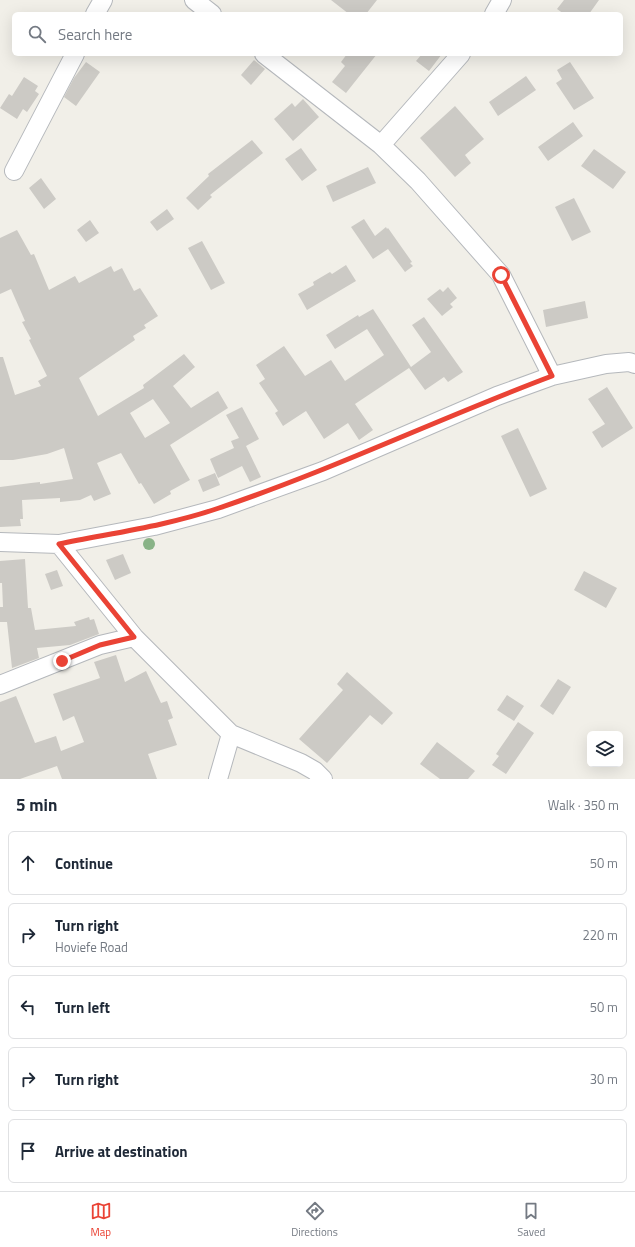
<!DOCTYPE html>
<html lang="en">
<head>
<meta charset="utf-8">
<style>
  :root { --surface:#fff; --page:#f6f6f7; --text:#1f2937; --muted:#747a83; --line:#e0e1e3; --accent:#ea4335 }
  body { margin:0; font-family:"Titillium Web",sans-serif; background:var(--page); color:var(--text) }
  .controls { position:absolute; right:12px; bottom:12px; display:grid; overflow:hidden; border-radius:6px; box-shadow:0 4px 16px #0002 }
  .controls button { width:36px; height:36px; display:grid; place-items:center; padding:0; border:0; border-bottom:1px solid var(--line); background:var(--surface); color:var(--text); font:20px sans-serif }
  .stop { position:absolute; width:12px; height:12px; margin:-9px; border:3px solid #ea4335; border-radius:50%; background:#fff }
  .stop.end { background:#ea4335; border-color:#fff; box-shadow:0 1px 4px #0008 }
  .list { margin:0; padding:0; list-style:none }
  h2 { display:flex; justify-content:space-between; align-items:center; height:52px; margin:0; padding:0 16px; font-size:17px }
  h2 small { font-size:13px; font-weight:400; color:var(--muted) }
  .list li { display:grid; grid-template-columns:26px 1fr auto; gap:12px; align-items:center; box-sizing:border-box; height:64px; margin:0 8px 8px; padding:0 8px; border:1px solid var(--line); border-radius:6px }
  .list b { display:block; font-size:15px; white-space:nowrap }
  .list p { margin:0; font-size:13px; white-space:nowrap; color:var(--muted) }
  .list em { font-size:13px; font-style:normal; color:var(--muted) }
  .icon { flex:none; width:22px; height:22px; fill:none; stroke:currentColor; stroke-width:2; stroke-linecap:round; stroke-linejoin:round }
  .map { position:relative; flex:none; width:635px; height:779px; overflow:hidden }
  .search { position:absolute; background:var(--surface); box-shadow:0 4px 16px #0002; left:12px; right:12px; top:12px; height:44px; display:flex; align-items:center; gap:10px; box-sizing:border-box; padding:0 14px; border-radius:6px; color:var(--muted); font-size:15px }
  .sheet { height:412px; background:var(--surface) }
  nav { display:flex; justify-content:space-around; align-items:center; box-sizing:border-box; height:56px; border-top:1px solid var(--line); background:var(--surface); font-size:11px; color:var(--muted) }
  nav a { display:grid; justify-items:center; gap:2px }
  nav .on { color:var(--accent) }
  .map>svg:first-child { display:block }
</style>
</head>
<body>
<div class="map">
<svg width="635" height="779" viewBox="0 0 635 779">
  <rect width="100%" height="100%" fill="#f1efe8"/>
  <path fill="#cccac5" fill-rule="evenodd" d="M331,0H377L366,14H349Z
    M564,0H599L589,14H564L557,9Z
    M347,54H377L346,93L332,82L345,66L341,62Z
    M422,54H442L429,71L416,61Z
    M254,60L265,69L251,85L241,75Z
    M86,62L100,72L76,106L64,97L74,78Z
    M570,62L594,98L574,110L556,83L562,79L557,70Z
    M526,76L536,90L498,116L489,102Z
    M24,77L38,86L35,91L39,94L27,112L23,109L17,119L0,108L9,94L12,96Z
    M303,99L319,117L293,141L274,119L292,103L295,107Z
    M455,106L484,139L465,155L471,163L455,177L420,138Z
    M573,122L583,136L548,161L538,147Z
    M252,140L263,153L210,195L212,197L198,210L186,198L209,176L208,174Z
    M301,148L317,170L302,181L285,159Z
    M594,149L626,172L613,189L581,166Z
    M368,167L376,183L333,202L326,186Z
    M41,178L56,199L44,209L29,188Z
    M574,198L591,232L572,241L555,207Z
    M167,209L174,219L157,231L150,222Z
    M364,219L375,236L386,227L387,229L388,228L412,262L410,263L413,266L405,272L388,249L373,259L351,227Z
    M90,220L99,233L86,242L77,230Z
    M17,230L31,255L34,254L49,290L75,276L79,283L111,266L114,272L122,268L134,291L140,288L158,316L144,325L146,328L133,336L135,340L79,378L98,416L144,388L143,385L184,354L195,367L173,386L191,408L218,391L228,408L170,445L190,480L170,491L171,494L154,504L141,483L139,484L121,453L97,463L111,494L94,501L91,495L80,500L60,502V498L22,500L23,519H20L21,526L0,527V487L31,483L40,482V484L73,479L64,448L47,454L13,460H0V357H3L15,395L41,386L38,381L47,376L29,340L31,339L22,322L25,321L11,289L0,294V238ZM153,399L170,423L145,438L130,413Z
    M202,241L225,283L211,290L188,248Z
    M346,265L356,281L307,310L298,294L314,285L313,282L330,272L332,274Z
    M448,287L457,298L450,304L453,307L442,316L427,299L440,289L443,292Z
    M585,301L588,318L546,327L543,310Z
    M373,309L411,367L431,352L412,325L424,317L463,372L448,382L444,377L425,390L409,368L355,404L373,430L359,440L348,423L324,439L306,411L283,426L275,413L278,411L259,383L265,379L256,365L284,346L305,376L331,360L345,381L384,355L367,329L335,349L326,335L358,315L359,317Z
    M607,387L633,428L602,448L592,432L605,424L588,399Z
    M242,407L259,439L246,446L261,477L250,482L242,466L218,478L210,459L234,448L231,441L239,438L226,415Z
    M518,428L547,489L530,497L501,436Z
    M215,473L220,485L203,492L198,480Z
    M123,554L131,573L115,580L106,560Z
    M25,559L28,608H31L35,630L76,626L74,622L89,617L90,620L94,619L99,634L70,645L37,648L39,658L12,668L7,622H0V607H3L2,583H0V561Z
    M57,570L63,586L51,590L45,574Z
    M584,571L617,588L606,608L574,590Z
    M116,655L125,682L146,671L161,703L167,701L173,718L168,720L177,745L148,754L157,779H62L57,766L20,779H0V702L16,696L35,743L56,736L61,751L84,742L74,716L63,721L53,694L100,678L94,662Z
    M347,672L393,713L382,725L370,715L327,763L299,739L343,690L337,684Z
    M558,679L571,687L553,715L540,706Z
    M507,695L524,706L514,721L497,710Z
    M518,722L534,733L506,774L492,765L499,756L496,754Z
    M437,742L475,771L468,779H440L420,764Z"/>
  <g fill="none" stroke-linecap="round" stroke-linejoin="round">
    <defs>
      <path id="minor" d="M194,0L212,14
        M95,14L103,0
        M494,14L502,0
        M264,54L381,145L418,181L501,275L552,376
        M381,145L461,54
        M14,171L75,54
        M0,542L59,544L154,526L218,509L323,471L497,396L552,376L606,364L629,362L635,364
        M59,544L134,637L231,734L301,763L315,771L323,779
        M0,685L100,645L134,637
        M218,779L231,734"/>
    </defs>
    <use href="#minor" stroke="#b5b8bc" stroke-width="20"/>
    <use href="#minor" stroke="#fff" stroke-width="18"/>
  </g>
  <circle fill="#89b387" cx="149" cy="544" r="6"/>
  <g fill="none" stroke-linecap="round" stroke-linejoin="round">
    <path stroke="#ea4335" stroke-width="5" d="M62,661L100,645L134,637L59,544C112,533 167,526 219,508C332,470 440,418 552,376L501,275"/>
  </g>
</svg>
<div class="controls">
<button><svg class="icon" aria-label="layers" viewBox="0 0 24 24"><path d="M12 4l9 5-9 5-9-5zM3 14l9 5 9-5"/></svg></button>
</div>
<div class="stop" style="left:501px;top:275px"></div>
<div class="stop end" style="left:62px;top:661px"></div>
<div class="search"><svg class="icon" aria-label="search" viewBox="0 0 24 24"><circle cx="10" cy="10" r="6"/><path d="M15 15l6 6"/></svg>Search here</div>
</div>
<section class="sheet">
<h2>5 min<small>Walk · 350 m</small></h2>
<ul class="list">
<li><svg class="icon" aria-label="ahead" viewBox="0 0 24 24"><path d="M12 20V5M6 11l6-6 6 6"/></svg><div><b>Continue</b></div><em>50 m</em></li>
<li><svg class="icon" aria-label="right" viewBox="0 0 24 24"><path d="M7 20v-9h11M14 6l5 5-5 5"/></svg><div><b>Turn right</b><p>Hoviefe Road</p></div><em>220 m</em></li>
<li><svg class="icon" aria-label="left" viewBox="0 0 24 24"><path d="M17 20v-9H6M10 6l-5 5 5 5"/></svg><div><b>Turn left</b></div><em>50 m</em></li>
<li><svg class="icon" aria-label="right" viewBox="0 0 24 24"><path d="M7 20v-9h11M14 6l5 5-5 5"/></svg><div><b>Turn right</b></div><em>30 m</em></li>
<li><svg class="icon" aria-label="arrive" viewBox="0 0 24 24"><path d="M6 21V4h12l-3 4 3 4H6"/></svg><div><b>Arrive at destination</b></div></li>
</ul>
</section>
<nav>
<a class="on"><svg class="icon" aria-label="map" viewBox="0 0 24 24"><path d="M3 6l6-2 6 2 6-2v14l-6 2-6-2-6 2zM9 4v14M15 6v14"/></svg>Map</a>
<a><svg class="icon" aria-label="directions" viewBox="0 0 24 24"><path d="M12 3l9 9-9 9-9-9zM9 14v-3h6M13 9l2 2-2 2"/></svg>Directions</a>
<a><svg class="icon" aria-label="saved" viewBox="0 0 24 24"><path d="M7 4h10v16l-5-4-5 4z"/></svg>Saved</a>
</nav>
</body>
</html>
